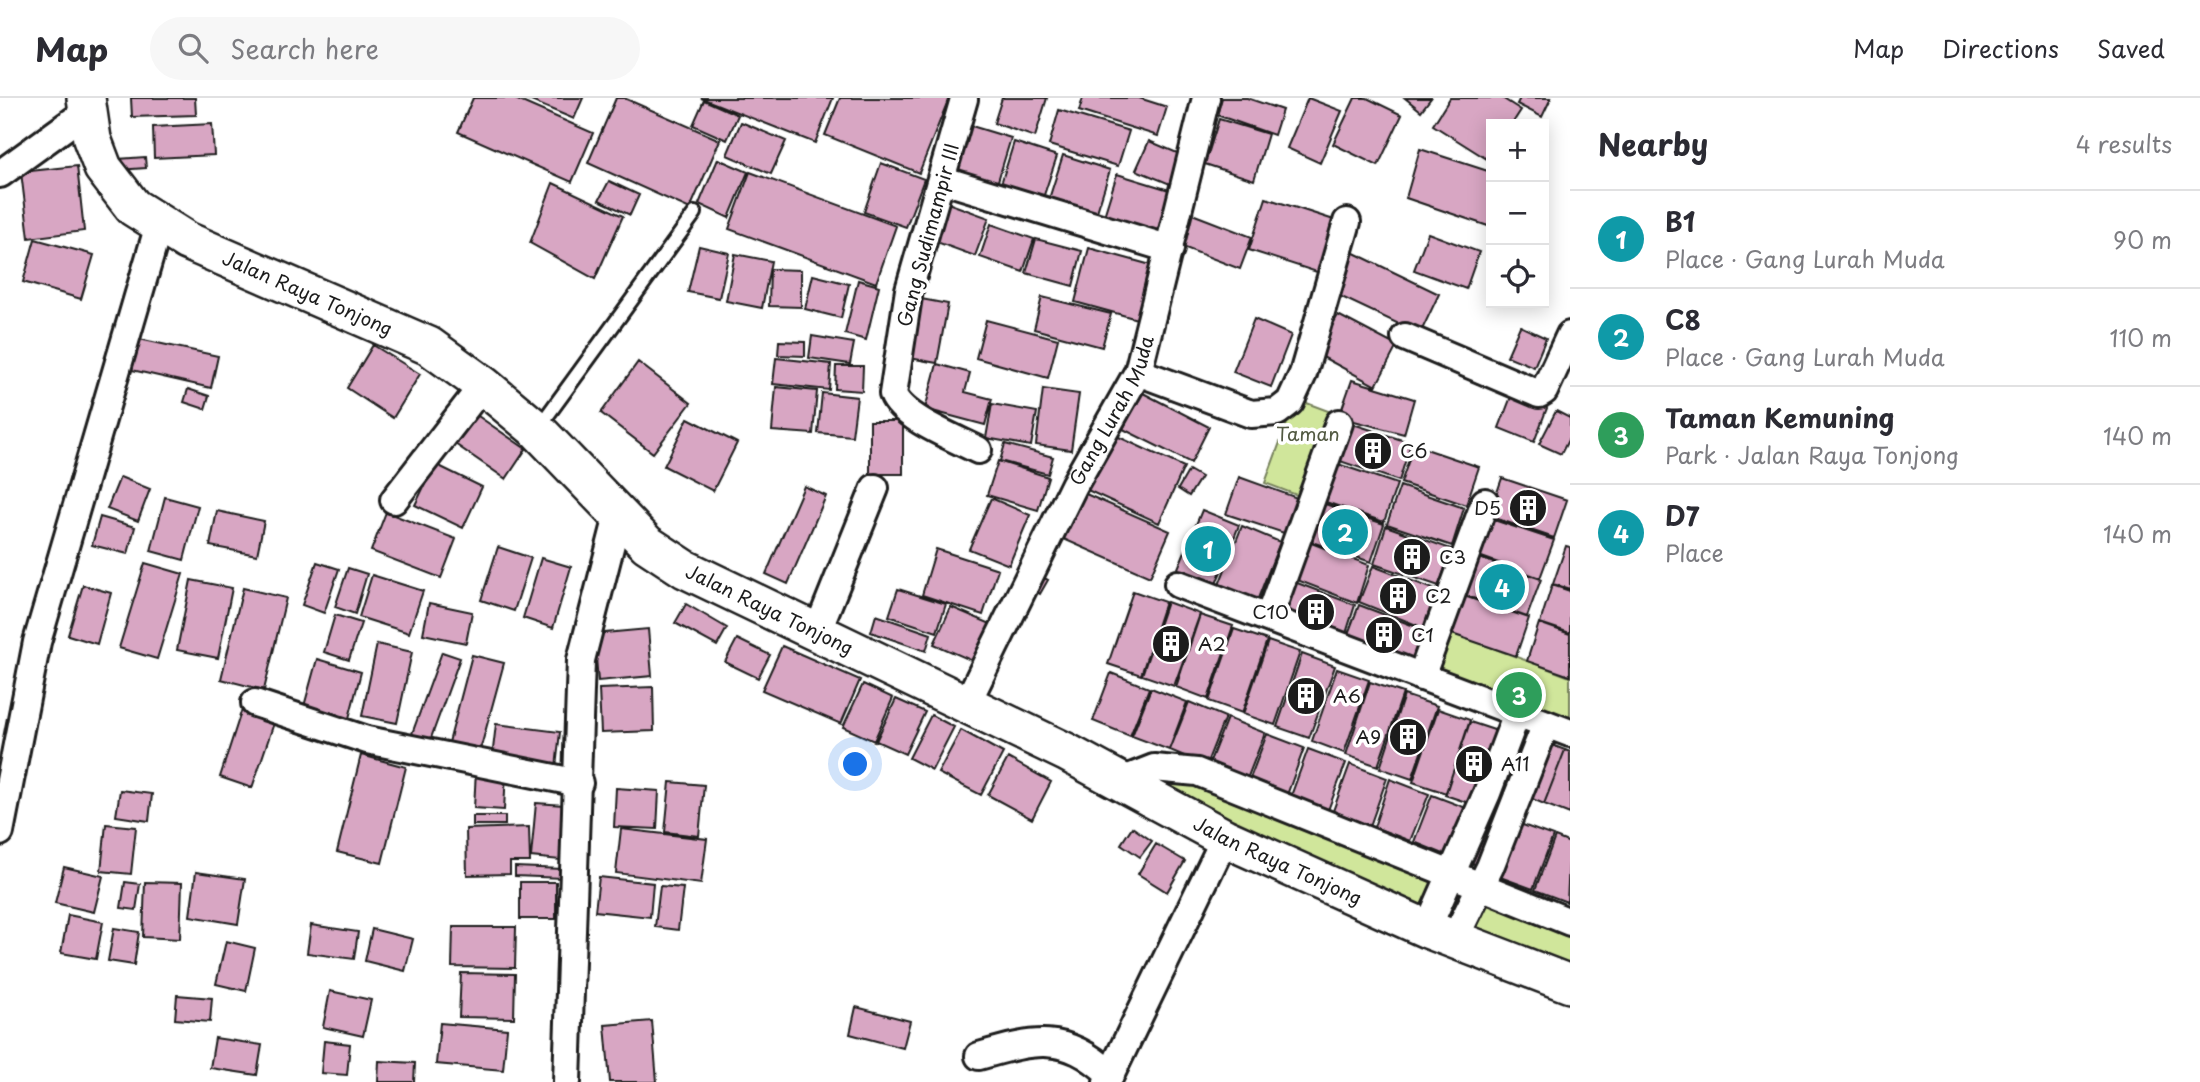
<!DOCTYPE html>
<html lang="en">
<head>
<meta charset="utf-8">
<style>
  :root { --surface:#fff; --page:#f7f7f7; --text:#2b2b33; --muted:#7c7c81; --line:#e1e1e2; --accent:#0f766e }
  body { margin:0; font-family:"Playpen Sans",sans-serif; background:var(--page); color:var(--text) }
  .controls { position:absolute; right:21px; top:21px; display:grid; overflow:hidden; border-radius:0px; box-shadow:0 4px 18px #0003 }
  .controls button { width:63px; height:63px; display:grid; place-items:center; padding:0; border:0; border-bottom:2px solid var(--line); background:var(--surface); color:var(--text); font:35px sans-serif }
  .you { position:absolute; left:856px; top:667px; width:24px; height:24px; margin:-18px; border:5px solid #fff; border-radius:50%; background:#1a73e8; box-shadow:0 0 0 10px #1a73e833 }
  .badge { display:grid; place-items:center; width:46px; height:46px; border-radius:50%; background:var(--accent); color:#fff; font-size:23px; font-weight:700 }
  .pin { position:absolute; translate:-50% -50%; border:4px solid #fff; box-shadow:0 2px 7px #0006 }
  .list { margin:0; padding:0; list-style:none }
  h2 { display:flex; justify-content:space-between; align-items:center; height:91px; margin:0; padding:0 28px; font-size:30px }
  h2 small { font-size:23px; font-weight:400; color:var(--muted) }
  .list li { display:grid; grid-template-columns:46px 1fr auto; gap:21px; align-items:center; box-sizing:border-box; height:98px; padding:0 28px; border-top:2px solid var(--line) }
  .list b { display:block; font-size:26px; white-space:nowrap }
  .list p { margin:0; font-size:23px; white-space:nowrap; color:var(--muted) }
  .list em { font-size:23px; font-style:normal; color:var(--muted) }
  .icon { flex:none; width:38px; height:38px; fill:none; stroke:currentColor; stroke-width:2; stroke-linecap:round; stroke-linejoin:round }
  .map { position:relative; flex:none; width:1570px; height:984px; overflow:hidden }
  header { display:flex; align-items:center; gap:42px; box-sizing:border-box; height:98px; padding:0 35px; background:var(--surface); border-bottom:2px solid var(--line) }
  header strong { font-size:33px }
  nav { display:flex; gap:38px; margin-inline-start:auto; font-size:24px }
  .search { width:490px; height:63px; background:var(--page); display:flex; align-items:center; gap:18px; box-sizing:border-box; padding:0 24px; border-radius:38px; color:var(--muted); font-size:26px }
  main { display:flex }
  aside { flex:1; background:var(--surface) }
  .map>svg:first-child { display:block }
</style>
</head>
<body>
<header>
<strong>Map</strong>
<div class="search"><svg class="icon" aria-label="search" viewBox="0 0 24 24"><circle cx="10" cy="10" r="6"/><path d="M15 15l6 6"/></svg>Search here</div>
<nav><a>Map</a><a>Directions</a><a>Saved</a></nav>
</header>
<main>
<div class="map">
<svg width="1570" height="984" viewBox="0 0 1570 984">
  <rect width="100%" height="100%" fill="#fff"/>
  <filter id="ink" filterUnits="userSpaceOnUse"><feTurbulence type="fractalNoise" baseFrequency=".0143" numOctaves="2"/><feDisplacementMap in="SourceGraphic" scale="14" xChannelSelector="R" yChannelSelector="G"/><feConvolveMatrix kernelMatrix="1 2 1 2 8 2 1 2 1" color-interpolation-filters="sRGB"/></filter>
  <g filter="url(#ink)">
    <path fill="#d0e69b" stroke="#76815c" stroke-width="2" d="M1296,301L1339,317L1307,401L1265,385Z
      M1439,530L1570,579V635L1421,579Z
      M1154,670L1570,824V886L1121,683Z"/>
    <path fill="#d8a6c3" stroke="#1c1c1c" stroke-width="2" d="M131,0H195L196,17L132,19Z
      M473,0H513L593,35L572,84L458,34Z
      M524,0H583L574,21Z
      M616,0H624L720,42L690,111L588,65Z
      M701,0H833L815,45Z
      M840,0H949L919,75L825,37Z
      M1002,0H1047L1035,39L994,25Z
      M1083,0H1139L1167,9L1158,38L1079,13Z
      M1222,0H1247L1282,12L1274,37L1217,17Z
      M1308,0L1342,13L1320,65L1287,50Z
      M1355,0H1367L1402,17L1378,68L1333,46Z
      M1405,0H1431L1421,13Z
      M1450,0H1502L1521,12L1512,26H1491L1490,63L1433,27Z
      M1520,0H1551L1542,19L1517,6Z
      M704,2L738,17L727,42L693,27Z
      M1059,12L1129,33L1118,68L1049,47Z
      M1219,21L1268,36L1254,82L1205,66Z
      M741,24L786,43L771,76L727,57Z
      M212,26L214,57L154,60L153,29Z
      M965,26L1011,40L997,86L951,71Z
      M1149,43L1182,57L1170,86L1136,72Z
      M1014,44L1057,58L1042,103L1000,89Z
      M1420,51L1491,74V129L1406,100Z
      M1063,57L1110,72L1095,120L1048,104Z
      M145,59L146,70L118,72V61Z
      M718,61L748,74L729,120L699,106Z
      M881,65L924,81L906,129L864,114Z
      M77,68L84,133L29,140L21,74Z
      M750,74L896,128L876,185L729,131Z
      M1117,76L1179,95L1166,137L1104,118Z
      M609,83L639,97L630,117L599,102Z
      M553,85L623,118L595,181L530,145Z
      M1266,100L1337,123L1320,175L1249,152Z
      M945,104L989,120L975,158L931,142Z
      M1187,114L1252,139L1240,171L1175,146Z
      M991,126L1034,141L1023,174L980,159Z
      M1428,135L1479,154L1466,191L1414,172Z
      M35,141L94,157L81,201L23,184Z
      M1036,141L1082,153L1073,188L1026,175Z
      M699,148L729,155L719,200L688,194Z
      M1089,150L1151,167L1137,221L1075,204Z
      M1350,153L1439,196L1420,236L1331,194Z
      M735,156L771,163L762,210L726,203Z
      M770,171L801,172V209L769,208Z
      M813,177L849,186L841,220L805,211Z
      M858,182L879,188L866,242L845,236Z
      M1042,199L1111,216L1102,249L1034,231Z
      M916,200L948,206L937,265L904,259Z
      M1338,217L1397,248L1376,288L1317,256Z
      M1254,221L1291,237L1271,289L1233,274Z
      M986,222L1058,241L1048,280L976,260Z
      M1520,228L1546,240L1534,269L1507,258Z
      M812,238L854,245L850,266L809,260Z
      M139,241L218,258L211,290L132,272Z
      M779,243L805,244V258L778,257Z
      M373,247L420,276L393,320L347,290Z
      M776,260L831,266L829,292L773,286Z
      M638,264L691,305L653,355L601,315Z
      M937,266L970,275L965,294L992,301L985,327L925,311Z
      M836,268H863L862,293L835,291Z
      M1352,282L1414,301L1404,336L1339,319Z
      M776,289L817,293L813,336L772,333Z
      M188,291L209,298L205,311L184,304Z
      M1043,291L1079,296L1071,352L1036,347Z
      M1141,294L1209,329L1191,365L1123,331Z
      M822,295L857,299L852,338L818,335Z
      M1512,296L1547,310L1534,344L1499,330Z
      M992,306L1037,314L1031,348L986,340Z
      M1556,313L1570,320V338L1561,356L1539,346Z
      M475,316L526,351L506,381L455,346Z
      M688,320L737,345L713,393L664,368Z
      M870,323H903V376H870Z
      M1347,324L1411,345L1399,383L1334,361Z
      M1108,334L1184,369L1159,425L1083,390Z
      M1005,346L1053,359L1048,376L1000,363Z
      M1414,347L1479,369L1466,407L1401,385Z
      M998,363L1048,379L1038,412L987,397Z
      M1332,364L1397,386L1384,424L1320,402Z
      M435,366L482,389L463,430L415,407Z
      M1189,372L1201,379L1189,398L1178,391Z
      M120,379L150,391L138,423L107,411Z
      M1239,379L1300,401L1287,436L1226,416Z
      M1502,380L1567,402L1554,440L1489,418Z
      M804,388L826,398L788,486L766,476Z
      M1400,388L1464,410L1452,448L1387,426Z
      M1079,393L1170,433L1150,479L1059,439Z
      M165,399L198,408L184,462L151,453Z
      M991,400L1030,417L1009,467L969,451Z
      M1319,404L1384,426L1371,464L1306,442Z
      M1202,412L1239,427L1214,491L1176,475Z
      M217,413L264,423L257,457L210,448Z
      M386,414L456,441L441,480L371,453Z
      M100,419L135,429L128,456L92,447Z
      M1488,420L1554,442L1540,480L1476,457Z
      M1242,428L1280,444L1255,508L1217,492Z
      M1386,428L1451,451L1439,488L1374,466Z
      M1306,443L1369,467L1357,505L1292,480Z
      M1566,448L1570,449V491L1553,486Z
      M498,449L531,460L514,513L481,502Z
      M936,451L998,471L983,517L922,497Z
      M1476,459L1541,481L1527,519L1464,497Z
      M541,460L571,469L553,530L523,520Z
      M317,464L339,471L324,515L302,507Z
      M145,465L183,476L157,561L119,550Z
      M1373,468L1436,492L1424,530L1359,504Z
      M348,470L367,476L355,516L335,509Z
      M1032,474L1048,482L1040,496L1025,488Z
      M372,477L423,493L409,535L359,519Z
      M191,482L232,490L218,560L177,552Z
      M1292,483L1355,507L1343,545L1277,520Z
      M83,487L111,495L97,546L68,537Z
      M1552,487L1570,493V535L1540,525Z
      M243,490L286,500L264,592L221,581Z
      M898,491L946,506L937,534L889,518Z
      M1133,493L1165,504L1141,577L1108,566Z
      M1464,498L1529,520L1516,558L1452,536Z
      M1167,504L1200,516L1174,588L1142,577Z
      M429,505L472,514L466,545L423,536Z
      M686,506L727,530L717,548L675,525Z
      M1359,507L1422,531L1410,569L1345,544Z
      M951,509L991,526L975,564L934,546Z
      M335,517L361,525L349,562L324,554Z
      M876,517L931,536L926,553L871,534Z
      M1200,517L1233,528L1208,601L1176,589Z
      M1539,525L1570,536V578L1527,563Z
      M648,531L652,578L598,583L594,536Z
      M1234,531L1267,542L1242,615L1209,603Z
      M737,541L770,557L758,580L725,564Z
      M1268,543L1300,554L1275,627L1243,616Z
      M377,546L412,554L397,625L362,618Z
      M782,548L860,582L841,626L762,592Z
      M442,554L460,560L427,651L409,644Z
      M1302,556L1335,568L1309,640L1277,629Z
      M472,557L504,565L478,660L447,652Z
      M317,561L361,574L348,624L303,612Z
      M1337,571L1369,582L1344,655L1312,643Z
      M1111,575L1149,590L1130,638L1093,623Z
      M1370,584L1403,595L1378,668L1346,657Z
      M863,586L893,600L874,643L843,629Z
      M653,589L654,633L601,635L599,591Z
      M1151,590L1187,604L1169,652L1132,638Z
      M1404,597L1437,608L1412,681L1380,670Z
      M896,601L925,614L905,656L876,643Z
      M1189,604L1225,619L1206,667L1170,652Z
      M242,611L275,622L252,690L220,679Z
      M1438,611L1470,622L1446,695L1413,684Z
      M931,617L954,629L932,672L909,660Z
      M1227,620L1265,635L1247,681L1209,666Z
      M1470,624L1503,635L1478,708L1445,697Z
      M496,626L560,634L556,669L492,660Z
      M961,632L1003,655L981,697L938,675Z
      M1267,636L1304,650L1287,697L1249,683Z
      M1544,644L1565,652L1544,706L1523,697Z
      M1308,651L1346,665L1328,712L1291,698Z
      M1565,652L1570,654V716L1544,706Z
      M361,657L406,669L382,765L337,754Z
      M1008,660L1051,684L1032,721L988,697Z
      M1350,666L1387,680L1370,728L1333,713Z
      M476,672L506,674L504,712L474,710Z
      M1390,681L1429,696L1410,743L1374,729Z
      M670,684L704,687L699,738L665,734Z
      M616,690L659,693L657,731L614,729Z
      M120,692L152,696L149,723L116,718Z
      M1432,697L1469,711L1451,759L1414,744Z
      M536,705L564,707L560,762L531,759Z
      M1485,710L1504,717L1485,770L1466,763Z
      M473,718H505V727H473Z
      M106,726L136,729L131,776L101,773Z
      M1520,726L1553,738L1533,791L1500,779Z
      M529,729L530,764H510V776L467,777L466,731Z
      M1132,729L1152,743L1140,759L1121,746Z
      M621,731L707,741L701,786L616,775Z
      M1555,739L1570,745L1567,804L1535,792Z
      M1156,746L1185,763L1167,794L1138,776Z
      M64,769L103,778L94,814L55,805Z
      M515,769L563,771V780L515,778Z
      M196,774L245,781L238,826L190,818Z
      M599,779L653,785L650,819L595,813Z
      M125,784L140,786L136,812L121,810Z
      M145,784L182,785L180,841L143,839Z
      M520,784H556V821H520Z
      M660,788L683,790L678,832L655,829Z
      M68,817L103,824L96,861L61,855Z
      M311,827L358,834L354,861L307,855Z
      M453,829H516L515,870L452,869Z
      M114,830L139,834L134,867L108,863Z
      M372,831L413,841L405,873L365,863Z
      M226,843L255,850L246,893L216,886Z
      M461,875L515,876L514,920L459,919Z
      M330,893L371,902L363,938L323,929Z
      M177,897L212,900L210,924L175,921Z
      M856,909L910,923L903,950L850,936Z
      M652,923L657,984H610L605,927Z
      M440,925L507,931L503,972L436,966Z
      M215,940L262,947L257,977L210,970Z
      M324,943L350,946L347,977L321,975Z
      M379,963L415,965L414,984H378Z"/>
    <g fill="none" stroke-linecap="round" stroke-linejoin="round">
      <defs>
        <path id="service" d="M539,329L695,115"/>
        <g id="minor">
          <path d="M964,1L909,192L893,296C902,320 955,340 978,352"/>
          <path d="M0,76L87,13"/>
          <path d="M943,82L1170,151"/>
          <path d="M1405,239L1539,296L1544,293L1570,237"/>
          <path d="M1138,274L1251,316L1277,314L1290,304L1303,276L1347,124"/>
          <path d="M394,402L483,287"/>
          <path d="M1178,486L1570,635"/>
          <path d="M1269,519L1339,325"/>
          <path d="M817,534L875,390"/>
          <path d="M1421,579L1485,404"/>
          <path d="M255,605L367,642L579,685"/>
          <path id="s1" d="M966,607L1074,387L1138,274L1206,0"/>
          <path d="M1121,683L1154,670L1197,674L1570,824"/>
          <path d="M0,734L37,544L159,127"/>
          <path d="M1427,831L1487,695L1517,615"/>
          <path d="M1454,842L1490,769L1546,626"/>
          <path d="M979,958C1034,942 1065,934 1110,976"/>
          <path d="M567,984L581,562L618,418"/>
          <path d="M1107,984L1225,740"/>
        </g>
        <g id="secondary">
          <path id="s2" d="M86,0L92,41L103,70L133,109L187,143L429,248L483,287L537,332L647,446L685,471L1066,654L1225,740L1427,831L1570,886"/>
        </g>
      </defs>
      <use href="#service" stroke="#1c1c1c" stroke-width="18"/>
      <use href="#minor" stroke="#1c1c1c" stroke-width="32"/>
      <use href="#secondary" stroke="#1c1c1c" stroke-width="42"/>
      <use href="#service" stroke="#fff" stroke-width="12"/>
      <use href="#minor" stroke="#fff" stroke-width="26"/>
      <use href="#secondary" stroke="#fff" stroke-width="37"/>
    </g>
  </g>
  <defs>
    <symbol id="building-disc" viewBox="-11 -11 22 22"><circle r="9.5" fill="#1c1c1c" stroke="#fff"/><path d="M-4-6H4V6H1V3H-1V6H-4ZM-2.5-4.3h1.7v1.8h-1.7ZM.8-4.3h1.7v1.8H.8ZM-2.5-1h1.7V.8h-1.7ZM.8-1h1.7V.8H.8Z" fill="#fff"/></symbol>
  </defs>
  <g fill-rule="evenodd">
    <use href="#building-disc" x="1351" y="331" width="44" height="44"/>
    <use href="#building-disc" x="1506" y="388" width="44" height="44"/>
    <use href="#building-disc" x="1390" y="437" width="44" height="44"/>
    <use href="#building-disc" x="1376" y="476" width="44" height="44"/>
    <use href="#building-disc" x="1294" y="492" width="44" height="44"/>
    <use href="#building-disc" x="1362" y="515" width="44" height="44"/>
    <use href="#building-disc" x="1149" y="524" width="44" height="44"/>
    <use href="#building-disc" x="1284" y="576" width="44" height="44"/>
    <use href="#building-disc" x="1386" y="617" width="44" height="44"/>
    <use href="#building-disc" x="1452" y="644" width="44" height="44"/>
  </g>
  <g text-anchor="middle" stroke-width="7" stroke-linejoin="round" paint-order="stroke">
    <g font-size="19" fill="#1c1c1c" stroke="#fff">
      <text transform="translate(928 137) rotate(-75)" y="7">Gang Sudimampir III</text>
      <text dy="7" stroke="none"><textPath href="#s2" startOffset="317">Jalan Raya Tonjong</textPath></text>
      <text dy="7" stroke="none"><textPath href="#s1" startOffset="329">Gang Lurah Muda</textPath></text>
      <text dy="7" stroke="none"><textPath href="#s2" startOffset="884">Jalan Raya Tonjong</textPath></text>
      <text dy="7" stroke="none"><textPath href="#s2" startOffset="1451">Jalan Raya Tonjong</textPath></text>
    </g>
    <g font-size="19" fill="#525942" stroke="#fff">
      <text x="1308" y="343">Taman</text>
    </g>
    <g font-size="19" fill="#1c1c1c" stroke="#fff" text-anchor="start">
      <text x="1400" y="360">C6</text>
      <text x="1501" y="417" text-anchor="end">D5</text>
      <text x="1439" y="466">C3</text>
      <text x="1425" y="505">C2</text>
      <text x="1289" y="521" text-anchor="end">C10</text>
      <text x="1411" y="544">C1</text>
      <text x="1198" y="553">A2</text>
      <text x="1333" y="605">A6</text>
      <text x="1381" y="646" text-anchor="end">A9</text>
      <text x="1501" y="673">A11</text>
    </g>
  </g>
</svg>
<div class="controls">
<button>+</button>
<button>−</button>
<button><svg class="icon" aria-label="locate" viewBox="0 0 24 24"><circle cx="12" cy="12" r="6"/><path d="M12 2v4M12 18v4M2 12h4M18 12h4"/></svg></button>
</div>
<div class="you"></div>
<div class="pin badge" style="left:1208px;top:451px;background:#0f9aa8">1</div>
<div class="pin badge" style="left:1345px;top:434px;background:#0f9aa8">2</div>
<div class="pin badge" style="left:1519px;top:597px;background:#2e9e5b">3</div>
<div class="pin badge" style="left:1502px;top:489px;background:#0f9aa8">4</div>
</div>
<aside>
<h2>Nearby<small>4 results</small></h2>
<ul class="list">
<li><span class="badge" style="background:#0f9aa8">1</span><div><b>B1</b><p>Place · Gang Lurah Muda</p></div><em>90 m</em></li>
<li><span class="badge" style="background:#0f9aa8">2</span><div><b>C8</b><p>Place · Gang Lurah Muda</p></div><em>110 m</em></li>
<li><span class="badge" style="background:#2e9e5b">3</span><div><b>Taman Kemuning</b><p>Park · Jalan Raya Tonjong</p></div><em>140 m</em></li>
<li><span class="badge" style="background:#0f9aa8">4</span><div><b>D7</b><p>Place</p></div><em>140 m</em></li>
</ul>
</aside>
</main>
</body>
</html>
